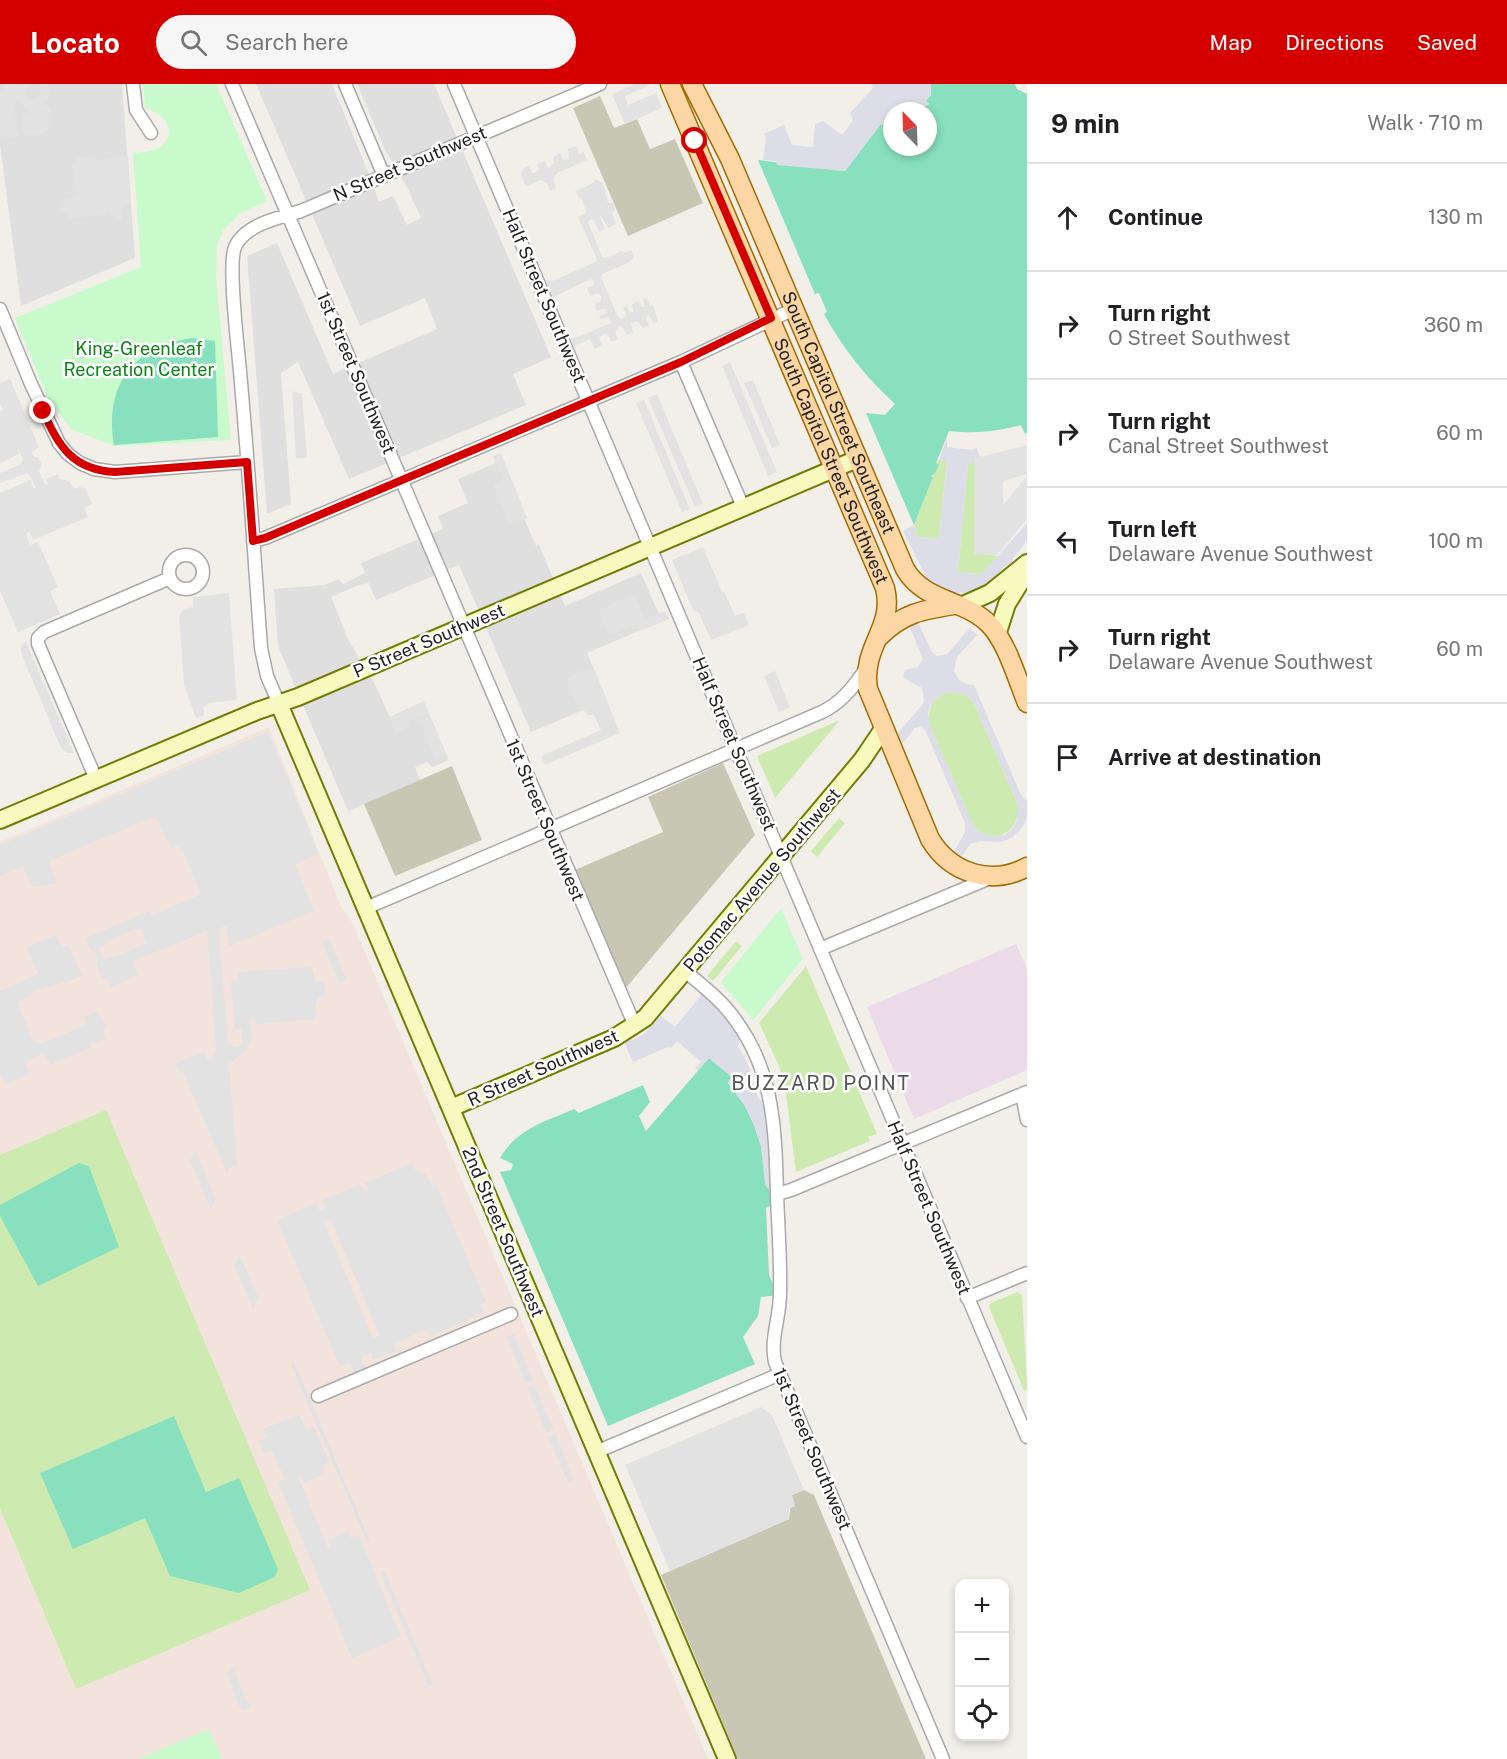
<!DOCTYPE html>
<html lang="en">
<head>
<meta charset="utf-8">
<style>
  :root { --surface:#fff; --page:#f6f6f6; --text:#202124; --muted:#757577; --line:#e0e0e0; --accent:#d40000 }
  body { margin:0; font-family:"Public Sans",sans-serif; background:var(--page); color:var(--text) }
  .controls { position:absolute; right:18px; bottom:18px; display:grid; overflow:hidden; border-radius:12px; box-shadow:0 3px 9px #0003 }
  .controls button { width:54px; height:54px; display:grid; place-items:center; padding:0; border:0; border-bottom:2px solid var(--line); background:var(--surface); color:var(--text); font:30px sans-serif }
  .compass { position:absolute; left:883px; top:18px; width:54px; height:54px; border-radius:50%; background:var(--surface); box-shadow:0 3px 9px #0003; rotate:337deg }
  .stop { position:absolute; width:18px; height:18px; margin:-14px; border:4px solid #d40000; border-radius:50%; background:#fff }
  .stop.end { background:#d40000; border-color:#fff; box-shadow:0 2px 6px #0008 }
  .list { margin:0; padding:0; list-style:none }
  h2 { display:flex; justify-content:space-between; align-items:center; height:78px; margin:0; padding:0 24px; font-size:26px }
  h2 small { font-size:20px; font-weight:400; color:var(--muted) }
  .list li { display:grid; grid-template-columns:39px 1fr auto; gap:18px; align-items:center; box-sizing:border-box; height:108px; padding:0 24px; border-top:2px solid var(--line) }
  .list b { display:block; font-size:22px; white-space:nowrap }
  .list p { margin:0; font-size:20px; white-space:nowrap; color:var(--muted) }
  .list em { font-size:20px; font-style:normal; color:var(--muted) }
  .icon { flex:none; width:33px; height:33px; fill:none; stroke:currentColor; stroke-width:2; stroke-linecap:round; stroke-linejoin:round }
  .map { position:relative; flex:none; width:1027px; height:1675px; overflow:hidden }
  header { display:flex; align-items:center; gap:36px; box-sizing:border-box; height:84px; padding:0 30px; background:var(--accent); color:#fff }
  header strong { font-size:28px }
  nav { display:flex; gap:33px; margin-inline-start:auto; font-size:21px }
  .search { width:420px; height:54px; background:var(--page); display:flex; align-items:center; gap:15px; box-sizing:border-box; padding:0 21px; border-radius:33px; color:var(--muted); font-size:22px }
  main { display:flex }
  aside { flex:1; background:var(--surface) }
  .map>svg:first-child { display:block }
</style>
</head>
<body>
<header>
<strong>Locato</strong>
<div class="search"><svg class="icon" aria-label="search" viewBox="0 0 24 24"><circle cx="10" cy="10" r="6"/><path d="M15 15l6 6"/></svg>Search here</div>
<nav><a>Map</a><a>Directions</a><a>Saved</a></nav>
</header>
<main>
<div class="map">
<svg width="1027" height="1675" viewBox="0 0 1027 1675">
  <rect width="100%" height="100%" fill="#f2efe9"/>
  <path fill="#e0dfdf" d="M0,0H122L135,174L21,222L0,60Z
    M256,0H332L364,78L379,118L393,112L407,141L421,134L408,105L386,68L357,0H434L551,273L513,290L526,321L349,395L298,278L281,289L291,420L267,430L247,172L277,159L333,290L437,245L425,214L360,242Z
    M503,376L513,400L510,402L536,462L539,461L565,522L641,489L662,537L587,569L607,616L531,648L459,481L376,516L369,499L359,501L331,513L348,555L376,602L396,648L408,643V637L426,629L429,630L448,674L447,677L432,683L427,678L415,683L420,696L348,727L278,562L274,505L325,501L338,495L343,500L365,489L361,479L443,445L438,432L468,419L458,395Z"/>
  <path fill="#ebdbe8" d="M1016,860L1027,885V986L914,1035L867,923Z"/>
  <path fill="#f3e3dd" d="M269,643L340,820L353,840L708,1675H0V758Z"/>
  <path fill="#c7c7b4" d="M600,12L614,44L637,35L650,65L675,55L703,119L628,152L573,24Z
    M723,679L755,751L625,905L575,786L663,748L648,713Z
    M452,682L482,756L395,792L364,720Z
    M804,1406L814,1411L926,1675H738L661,1491L789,1435L792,1411Z"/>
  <path fill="#cdebb0" d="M938,376H947L939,455L918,453L914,441L933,393L931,392L935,389L938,381L936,380Z
    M968,378L975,379L974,469L998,472L982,490L958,488Z
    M949,608L964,610L974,619L1018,721C1022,747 993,763 974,743L930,642C926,626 933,612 949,608Z
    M840,636L775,714L757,672Z
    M839,734L845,739L817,773L811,767Z
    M736,857L742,862L713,897L707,892Z
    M806,882L877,1050L868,1053L870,1057L796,1088L785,1003L779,982L759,939Z
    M106,1026L310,1506L76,1605L0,1424V1071Z
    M1017,1208L1022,1211L1027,1297V1306L1024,1307L989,1223L991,1219Z"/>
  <path fill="#c8facc" d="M143,0H216L267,117L241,129L224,145L217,160L216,193L231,356L114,362L71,345L47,312L15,234L141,183L133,69C141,68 149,68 157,65C170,59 173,43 162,33C157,29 151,26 145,23Z
    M781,824L803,875L753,936L721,898Z
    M209,1645L222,1675H139Z"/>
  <path fill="#88e0be" d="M931,0H1015L1017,5L1027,10V349L1025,350L1021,341C997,348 975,350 949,347L936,379L939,381L935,389L931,392L933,393L914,441L866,329L885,331L895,320C866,293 843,265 824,230L827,228L819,209L815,210L758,76L845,87L880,41L892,36V63H928V27H913L929,20L926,17Z
    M192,254L215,257L218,353L114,361C106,317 121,278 164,260C173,257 183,256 192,254Z
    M709,974L732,993L728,999L745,1022L754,1041L761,1062L767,1101L775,1120L766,1124L769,1191L778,1211L761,1213L758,1232L743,1253L755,1280L608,1342L500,1088L511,1086L513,1080L500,1074C517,1045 544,1038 574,1025L579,1029L643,1001L650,1018L639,1032L646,1047Z
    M79,1079L88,1082L90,1085L119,1163L38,1202L0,1132V1121Z
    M174,1332L206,1408L239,1394L278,1485L275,1493L239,1509L170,1492L145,1434L73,1465L40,1389Z"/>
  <path fill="#e2e2e2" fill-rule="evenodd" d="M4,0H15L17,3L19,0H33L29,1L25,8L27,13L32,15L39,12L41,7L39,2L34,0H49L50,11L41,22L51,23L52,45L45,46L44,50H23L22,30L28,29L30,26L17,17L14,20L18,50L20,53L7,55V52L0,53V7L4,6Z
    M635,0H648L649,2L625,12L628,21L656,9L662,24L625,40L612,10Z
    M576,62L580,70L583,67L588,78L585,77L557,89L553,95L556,104L550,107L547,99L541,96L527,102L524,99L521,88L524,84L529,82L532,89H535L539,85L537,80L545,77L547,83H550L554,79L553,73L560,69L563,76L569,75L568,65Z
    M128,71L131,118L121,125L122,136H116L115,131H111L109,124L107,130L69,135L67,130L61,128L60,117L81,111L76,108L72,80L77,76L76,74L94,72V74L101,76L108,73Z
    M595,95L603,99L608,119H613L615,126L612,129L616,140L608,144L601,132L600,133L605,145L599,148L594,136L591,135L588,138L602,173L606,174L622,167L625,169L631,166L634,174L629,177L628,179L602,190L601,193L618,233L621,235L625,233L626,230L623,224L627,222L630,228H633L632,220L639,217L642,223H645L643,215L647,214L650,222L653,221L658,238L654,239L648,231L646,234L649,241L643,244L638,237L631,239L633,249L626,251L623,244L619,243L615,248L618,255L611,258L608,250H604L599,254L602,261L595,265L590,255L576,261L575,264L570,254H575L611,239L608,233L601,236L599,232L606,229V226L604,225L597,227L594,220L601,217V212L598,209L590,212L587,204L594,201V197L591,195L553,213L545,196L552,197L596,178L597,175L578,133L585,130L586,126L581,114L578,113L575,107L594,99Z
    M730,278L777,388L768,392L722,282Z
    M10,295L39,363L31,368L35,373H38L42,381L39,387L44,400H48L46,395L58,390L60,395L69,397L74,405L80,403L86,405L92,420L84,424L88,433L33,456L29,447L26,450L30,461L38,458L58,503L50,507L60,530L18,548L0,507V409L30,396L34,405L36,404L30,392L27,389L0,399V389L21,380L23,375L17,362L19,370L0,379V325L1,328L3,326L0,320V299Z
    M753,296L780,361L772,364L744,299Z
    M292,307L302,310L307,374H296Z
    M657,310L703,420L695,423L648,314Z
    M644,316L690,425L682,428L636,319Z
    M1027,361V390L1003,397V421L1027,392V435L997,471L974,470L975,374Z
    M501,369L527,434L519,438L516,436L509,439L493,400L500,398L502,394L493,372Z
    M703,463L722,508L724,507L735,532L744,529L749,541L711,556L699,529L693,526L672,476Z
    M229,509L237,616L208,619L203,624L204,631L196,634L184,601L179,532L184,525L193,523V513Z
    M634,510L645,535L665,527L669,535L639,547L636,540L609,552L598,526Z
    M26,557L33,574L32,577L34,576L42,595L41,598L43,597L51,615L49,616L52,618L60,636L58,638L61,639L70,659L68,660L71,662L74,669H67L61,664L21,569V562Z
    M593,584L620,649L545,681L541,672L601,646L594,631H587L584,626L580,627L566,595L582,586L585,587Z
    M775,587L790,623L779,628L764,592Z
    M424,617L446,670L435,675L419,636L428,632L426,629L409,637V643L396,648L389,633Z
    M268,648L319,770L295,780L314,827L229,862L227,843L223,842L219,847L228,959L235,964L240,962L242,957V946L235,945L231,897L238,896V888L312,883L316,898H324L325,912L318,914L315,925V935L256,940L255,932L250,933L251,956L248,965L229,980L237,1081L228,1085L227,1089L183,988L178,990L179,987L176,979L204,968L207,975L210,976L216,965L207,847L134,877L133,881L138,891L111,903L107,894L102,895L96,880L98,876L95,868L90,866L85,854L149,827L152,831L201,810L183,767L181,768L178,761L171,765L156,732L51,776L49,779L57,799L32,803L23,783L0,792V761ZM136,845H141L147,859L114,873L113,872L104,875L99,864L107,860V858Z
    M56,851L62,863H70L82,892L64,899L63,898L49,904L48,902L35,907L31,909L32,911L17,918L33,957L41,960L87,940L84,933L97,927L106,941L103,945L106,955L98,959L96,957L90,959L92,963L50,981L46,972L43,970L27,977L26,981L30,990L6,1000L0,989V907L38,890L27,863Z
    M329,854L347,896L339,899L322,857Z
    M196,1067L216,1116L211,1126L190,1076Z
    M411,1079L415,1086L426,1090L432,1101L436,1100L486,1218L481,1220L484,1229L430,1252L426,1246L393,1260L396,1267L373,1276L371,1269L363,1272L362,1280L370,1285L351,1294L353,1288L352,1281L349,1279L342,1282L338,1278L278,1139L279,1135L316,1119L319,1126H323L326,1123L322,1116L361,1100L364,1107L367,1108L368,1105L365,1099ZM329,1135L331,1136L380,1252L373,1254L324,1139Z
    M240,1171L259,1215L253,1225L234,1181Z
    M514,1250L533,1297L526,1299L506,1253Z
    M294,1277L370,1457L367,1458L291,1281Z
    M534,1300L554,1346L546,1349L527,1303Z
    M761,1323L772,1331L804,1406L792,1411L795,1422L789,1425V1435L670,1487L625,1381Z
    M299,1331L306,1346L314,1343L329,1378L322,1382L324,1390L304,1399L301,1391L298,1393L328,1464L331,1463L328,1456L348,1447L351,1454L359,1451L401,1553L352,1574L278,1398L285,1395L272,1367L264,1369L259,1357L267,1354L263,1345Z
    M555,1349L574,1396L568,1398L548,1353Z
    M384,1486L433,1601H428L380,1488Z
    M239,1582L235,1584V1587L247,1619L252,1621L245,1626L240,1624L227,1589L230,1583Z"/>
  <path fill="#dddde8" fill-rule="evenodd" d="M871,0H931V11L926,17L930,20L913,27H892V36L880,41L845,87L777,81L776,77L763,76L766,54L764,50L784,41L792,61L813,63L815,40L823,37L842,51L853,36L850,29L873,4Z
    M947,354V363L971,366L977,364L980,373L975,374V379H968L958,488L982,490L1027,439V457L1013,474L1012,479L1004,483L987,502L970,508L956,509L943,506L927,495L903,447L914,441L918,453L939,455L947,377L939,376Z
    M917,536L932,568L937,572L947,570L970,544L977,551L957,573L954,587L959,596L966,600L974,601L1021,711L1027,717V734L1023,742L1013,753L1001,758L981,757L970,760L962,772L954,768L965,748V739L925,646L920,642L915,644L902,660L897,650L923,620L924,616L922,604L905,595L903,592L905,586L918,583L923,575L908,539ZM949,608L964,610L974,619L1018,721L1017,737L1012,745L1004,751L990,752L981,749L974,743L930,642L928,629L930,623L938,613Z
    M703,909L720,925L741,952L738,962L748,980L758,1014L764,1018L768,1032L771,1107L765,1101L761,1062L754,1041L745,1022L728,998L732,993L709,974L698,987L695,984L701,978L677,957L671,964L668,963L633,978L627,965L625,959L643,951L661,932L675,943Z"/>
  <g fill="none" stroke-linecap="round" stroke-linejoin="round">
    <defs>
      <path id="street" d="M133,0L136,26L151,49
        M232,0L635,942
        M345,0L384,92
        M454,0L1027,1353
        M0,225L31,300L59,359L68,370L80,379L94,385L115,388L247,378
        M681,278L743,423
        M253,457L265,454L681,278L794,225
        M169 488a17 17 0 1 1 34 0a17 17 0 1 1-34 0Z
        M279,620L267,592L261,564C254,468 248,372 239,277C237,255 228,180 235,163C245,140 279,134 301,127L600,0
        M96,695L38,560V554L44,548L170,494
        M366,824L822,628C841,619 855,602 866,584
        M820,865L990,794
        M685,887C699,899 714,910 726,924C774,980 775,1040 777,1109C778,1143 781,1177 780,1210C780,1233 770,1255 775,1278L943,1675
        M1022,1010L1027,1036
        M777,1110L791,1106L1027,1008
        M967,1214L1027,1189
        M318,1312L511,1230
        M596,1368L780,1290"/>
      <path id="secondary" d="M961,522L990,509L1027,479
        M997,551L1007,520L1027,488
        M279,620L727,1675
        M0,736L257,627L298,613L857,375
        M451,1024L614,954L645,934L862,676L883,645"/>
      <g id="primary">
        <path id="s1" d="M670,0L885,504C895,544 861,562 868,605L930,755C951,790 992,802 1027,783"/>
        <path id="s2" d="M692,0L730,75L905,485C924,518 964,515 989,540C1007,558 1017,595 1027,619"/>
        <path d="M879,553C903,529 922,526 954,521"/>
      </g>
    </defs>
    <use href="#street" stroke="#a9a9a9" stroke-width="15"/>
    <use href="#secondary" stroke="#707d05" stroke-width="20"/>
    <use href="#primary" stroke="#a06b00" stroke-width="21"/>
    <use href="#street" stroke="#fff" stroke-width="12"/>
    <use href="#secondary" stroke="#f7fabf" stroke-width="16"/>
    <use href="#primary" stroke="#fcd6a4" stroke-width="18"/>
  </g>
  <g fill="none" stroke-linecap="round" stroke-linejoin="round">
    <path stroke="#d40000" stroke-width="8" d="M43,327C58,362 73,386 115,388L247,378L253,457L265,454L681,278L771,234L695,57"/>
  </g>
  <g text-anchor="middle" stroke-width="5" stroke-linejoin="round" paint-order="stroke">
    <g font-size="18" fill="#222" stroke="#fff">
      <text transform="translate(410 80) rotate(-23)" y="6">N Street Southwest</text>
      <text transform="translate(544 212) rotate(67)" y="6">Half Street Southwest</text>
      <text transform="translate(356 289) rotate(67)" y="6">1st Street Southwest</text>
      <text dy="6" stroke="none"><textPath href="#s2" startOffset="360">South Capitol Street Southeast</textPath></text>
      <text dy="6" stroke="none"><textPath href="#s1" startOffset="410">South Capitol Street Southwest</textPath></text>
      <text transform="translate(429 557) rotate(-23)" y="6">P Street Southwest</text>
      <text transform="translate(734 660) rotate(67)" y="6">Half Street Southwest</text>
      <text transform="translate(545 736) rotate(67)" y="6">1st Street Southwest</text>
      <text transform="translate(762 796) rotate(-50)" y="6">Potomac Avenue Southwest</text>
      <text transform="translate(543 984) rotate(-24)" y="6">R Street Southwest</text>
      <text transform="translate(929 1124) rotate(67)" y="6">Half Street Southwest</text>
      <text transform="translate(503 1148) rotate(67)" y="6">2nd Street Southwest</text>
      <text transform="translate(812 1365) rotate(67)" y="6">1st Street Southwest</text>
    </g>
    <g font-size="18" fill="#0c8416" stroke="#fff">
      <text x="139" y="271">King-Greenleaf<tspan x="139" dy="21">Recreation Center</tspan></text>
    </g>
    <g font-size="20" letter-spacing="1.5" fill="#555" stroke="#fff">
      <text x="821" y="1006">BUZZARD POINT</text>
    </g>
  </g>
</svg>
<div class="controls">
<button>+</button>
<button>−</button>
<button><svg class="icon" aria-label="locate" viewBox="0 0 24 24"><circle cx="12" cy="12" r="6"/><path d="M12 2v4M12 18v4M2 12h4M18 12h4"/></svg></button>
</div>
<svg class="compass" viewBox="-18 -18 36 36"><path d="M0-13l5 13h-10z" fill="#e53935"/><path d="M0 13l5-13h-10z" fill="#757577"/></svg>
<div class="stop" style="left:695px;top:57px"></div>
<div class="stop end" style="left:43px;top:327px"></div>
</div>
<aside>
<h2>9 min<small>Walk · 710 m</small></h2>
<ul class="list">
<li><svg class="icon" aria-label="ahead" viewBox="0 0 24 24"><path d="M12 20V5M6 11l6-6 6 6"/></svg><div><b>Continue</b></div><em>130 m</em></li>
<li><svg class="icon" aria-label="right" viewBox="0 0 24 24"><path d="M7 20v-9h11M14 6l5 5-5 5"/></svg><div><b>Turn right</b><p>O Street Southwest</p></div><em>360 m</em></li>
<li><svg class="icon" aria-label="right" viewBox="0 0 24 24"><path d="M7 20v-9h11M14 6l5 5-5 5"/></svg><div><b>Turn right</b><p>Canal Street Southwest</p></div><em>60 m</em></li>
<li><svg class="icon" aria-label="left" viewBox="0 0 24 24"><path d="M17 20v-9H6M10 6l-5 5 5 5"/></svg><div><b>Turn left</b><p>Delaware Avenue Southwest</p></div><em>100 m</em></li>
<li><svg class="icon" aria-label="right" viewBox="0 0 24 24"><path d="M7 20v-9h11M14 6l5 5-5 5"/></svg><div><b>Turn right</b><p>Delaware Avenue Southwest</p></div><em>60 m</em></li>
<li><svg class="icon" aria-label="arrive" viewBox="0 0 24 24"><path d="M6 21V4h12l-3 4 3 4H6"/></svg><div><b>Arrive at destination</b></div></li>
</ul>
</aside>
</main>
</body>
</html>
